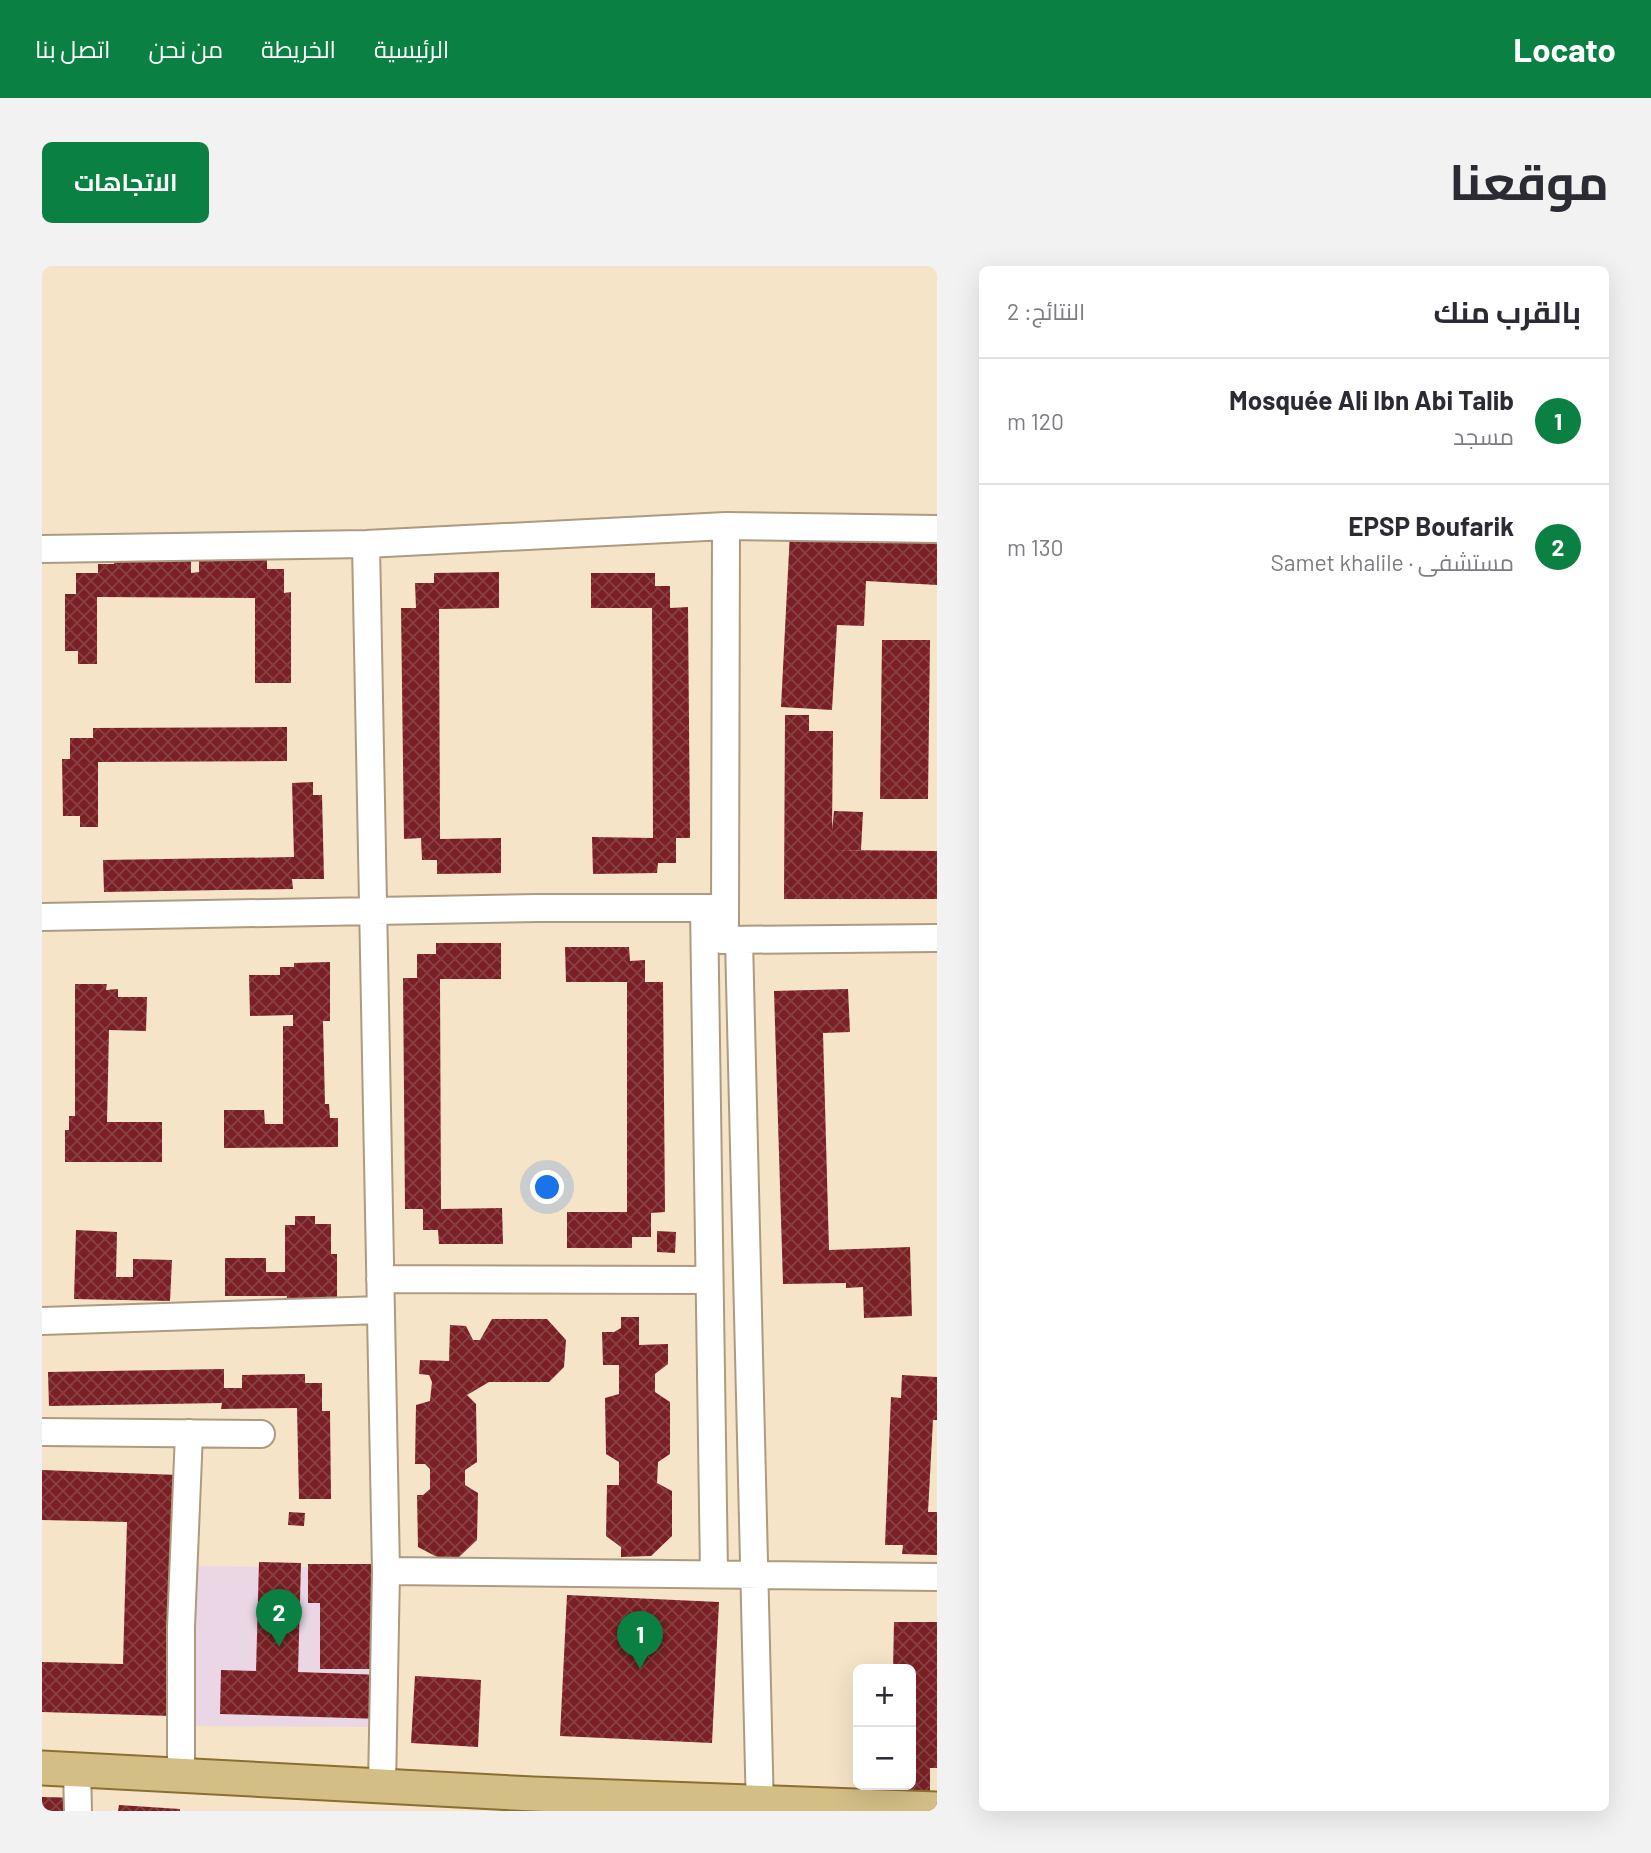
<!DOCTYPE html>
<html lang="ar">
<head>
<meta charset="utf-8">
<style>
  :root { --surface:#fff; --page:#f2f2f3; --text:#2b2b33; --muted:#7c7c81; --line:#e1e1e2; --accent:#0b8043 }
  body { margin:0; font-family:Barlow,Cairo,sans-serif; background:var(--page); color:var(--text); direction:rtl }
  .controls { position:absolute; right:21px; bottom:21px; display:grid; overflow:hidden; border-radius:10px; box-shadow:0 7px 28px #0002 }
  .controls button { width:63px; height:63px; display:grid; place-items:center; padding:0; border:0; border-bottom:2px solid var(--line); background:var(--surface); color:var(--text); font:35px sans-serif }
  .you { position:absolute; left:506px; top:922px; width:24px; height:24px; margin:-18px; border:5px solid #fff; border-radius:50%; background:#1a73e8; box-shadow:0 0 0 10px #1a73e833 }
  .badge { display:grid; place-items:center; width:46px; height:46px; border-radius:50%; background:var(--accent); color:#fff; font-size:23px; font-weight:700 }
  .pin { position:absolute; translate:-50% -58px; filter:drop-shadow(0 2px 4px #0008) }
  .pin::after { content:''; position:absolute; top:37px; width:24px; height:21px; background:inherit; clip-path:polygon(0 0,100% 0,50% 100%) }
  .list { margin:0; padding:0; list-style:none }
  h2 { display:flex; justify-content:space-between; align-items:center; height:91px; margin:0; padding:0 28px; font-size:30px }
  h2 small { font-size:23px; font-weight:400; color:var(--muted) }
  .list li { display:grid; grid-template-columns:46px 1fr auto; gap:21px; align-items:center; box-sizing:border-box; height:126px; padding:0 28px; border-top:2px solid var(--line) }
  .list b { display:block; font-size:26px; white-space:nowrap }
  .list p { margin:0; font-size:23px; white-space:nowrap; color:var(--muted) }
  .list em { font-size:23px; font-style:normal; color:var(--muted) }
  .map { position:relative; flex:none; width:895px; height:1545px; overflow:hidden; direction:ltr; border-radius:10px }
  header { display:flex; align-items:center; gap:42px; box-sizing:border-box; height:98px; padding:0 35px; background:var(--accent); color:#fff }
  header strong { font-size:33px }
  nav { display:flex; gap:38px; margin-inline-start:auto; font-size:24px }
  .intro { display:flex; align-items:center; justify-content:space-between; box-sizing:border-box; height:168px; padding:0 42px }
  h1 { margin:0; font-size:49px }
  .button { padding:18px 32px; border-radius:10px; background:var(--accent); color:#fff; font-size:24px; font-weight:700 }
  main { display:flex; gap:42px; padding:0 42px }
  aside { flex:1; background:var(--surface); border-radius:10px; box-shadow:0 7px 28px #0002 }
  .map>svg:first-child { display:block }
</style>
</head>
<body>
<header>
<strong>Locato</strong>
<nav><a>الرئيسية</a><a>الخريطة</a><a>من نحن</a><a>اتصل بنا</a></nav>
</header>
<div class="intro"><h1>موقعنا</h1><a class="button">الاتجاهات</a></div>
<main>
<aside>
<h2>بالقرب منك<small>النتائج: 2</small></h2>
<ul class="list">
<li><span class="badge">1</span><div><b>Mosquée Ali Ibn Abi Talib</b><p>مسجد</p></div><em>120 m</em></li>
<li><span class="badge">2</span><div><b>EPSP Boufarik</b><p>مستشفى · Samet khalile</p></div><em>130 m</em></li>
</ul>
</aside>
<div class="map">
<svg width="895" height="1545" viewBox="0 0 895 1545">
  <defs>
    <pattern id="building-cross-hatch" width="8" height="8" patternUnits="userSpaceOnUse" patternTransform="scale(1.75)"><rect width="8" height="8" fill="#7a2024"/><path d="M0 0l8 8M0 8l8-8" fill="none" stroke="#894043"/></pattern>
  </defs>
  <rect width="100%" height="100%" fill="#f6e4c8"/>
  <path fill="#ead6e5" d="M147,1300L328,1302L326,1461L146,1460Z"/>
  <path fill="url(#building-cross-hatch)" d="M748,266L895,273V319L824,315L822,360L795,359L790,444L739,441Z
    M72,292L149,293V307L157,306V292L225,293V303H242V327L249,326V417H213V332L55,331V398H36V385H23V328H34V307H56V298H72Z
    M457,306V342L397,343L398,573L459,572V607L395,608V594H380L379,572L362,573L359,342H374L373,317H392V307Z
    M549,307H613V320H628V342L646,341L648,572H634V597H616L615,607L551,608L550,571L611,572L610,342H549Z
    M840,374H888L886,533H838Z
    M743,449H767V465H791L790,564L792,545L821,546L819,584H790L895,585V633H742Z
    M245,461V495L56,496V561H38V550H21L20,493H28V472H51V462Z
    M271,516V529H280L282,613H250L251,623L62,626L61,594L252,591L250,517Z
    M394,677H459V713H398L399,943L460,942L461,978H397L396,964H381V943H363L361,712H375V688H394Z
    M523,681H587L588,695L603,694V716H621L623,946L609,947V971H590V982H525V946H585V716H524Z
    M288,696V755H281L283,838H287L288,852H296V881L182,882V844H222L223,858H241V760H251V749L208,750L207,709H238V701H252V697Z
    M33,718H65L64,724L76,723V731H105L104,765L67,764L65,856H120V896H23V864H27V850H33Z
    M806,723L808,766L781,767L787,984L868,981L870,1050L822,1052L821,1021L804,1022V1017L741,1018L732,725Z
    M253,950H273V958H289V988H295V1037H244L245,1030H183V992H224V1006H243V959H253Z
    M34,964L75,966L74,1011H91V993L130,994L128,1035L32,1033Z
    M615,965L634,966L633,987L615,986Z
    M579,1051H597V1079L626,1078V1098L613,1108V1126L628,1136V1188L616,1196L615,1217L630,1225V1270L609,1290L579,1291V1281L564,1270L565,1219H577V1196L564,1188L563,1132L577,1128V1099H561L560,1066H572L579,1062Z
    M450,1053H505L524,1074L522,1101L507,1116H447L425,1129L434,1138L435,1196L423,1204V1219L436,1227L435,1274L417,1291L397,1292L376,1281L375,1229H381L388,1223V1203L383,1198H373L374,1139L388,1135L390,1116L387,1109L377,1108L378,1094L407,1095L408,1059L424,1060L431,1074H438Z
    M182,1103V1122H200V1109L263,1108V1117H280V1145H288L289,1233H257L255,1142L179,1143L180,1137L7,1140L6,1106Z
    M860,1109L895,1111V1154H891L886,1246H895V1289L860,1288L861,1279H843L849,1131L859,1132Z
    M0,1204L137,1209L129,1450L0,1446V1396L81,1398L85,1256L0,1254Z
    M247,1246L263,1247L262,1260L246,1259Z
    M217,1296L259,1297L256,1406L340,1409L339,1453L178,1448L179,1404L214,1405Z
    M266,1298H332V1403H278V1337H266Z
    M525,1329L677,1336L670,1477L518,1470Z
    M852,1356H895V1502H888V1526H850V1519H869V1403H851Z
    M373,1410L439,1414L436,1481L369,1477Z
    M0,1531L43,1532V1545H0Z
    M77,1539L138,1543V1545H76Z"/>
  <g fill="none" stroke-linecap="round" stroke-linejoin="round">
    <defs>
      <path id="minor" d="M324,278L344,1305L340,1520
        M0,283L324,278L684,260L895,263
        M662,642L672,1307
        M0,651L496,642H683
        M683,658L684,260
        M680,674L895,672
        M697,674L718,1545
        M338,1013L666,1014
        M0,1055L339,1044
        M0,1166L219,1168
        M344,1305L895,1311
        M35,1503L36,1545
        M139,1509V1361L147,1167"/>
      <path id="major" d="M0,1502L491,1528L895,1543"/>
    </defs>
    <use href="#minor" stroke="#ac9b80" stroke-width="30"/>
    <use href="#major" stroke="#89702f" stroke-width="37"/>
    <use href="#minor" stroke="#fff" stroke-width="26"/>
    <use href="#major" stroke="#d3be86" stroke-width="33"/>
  </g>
</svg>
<div class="controls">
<button>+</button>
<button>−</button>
</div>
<div class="you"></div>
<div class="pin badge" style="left:598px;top:1403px">1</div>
<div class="pin badge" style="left:237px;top:1381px">2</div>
</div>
</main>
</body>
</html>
